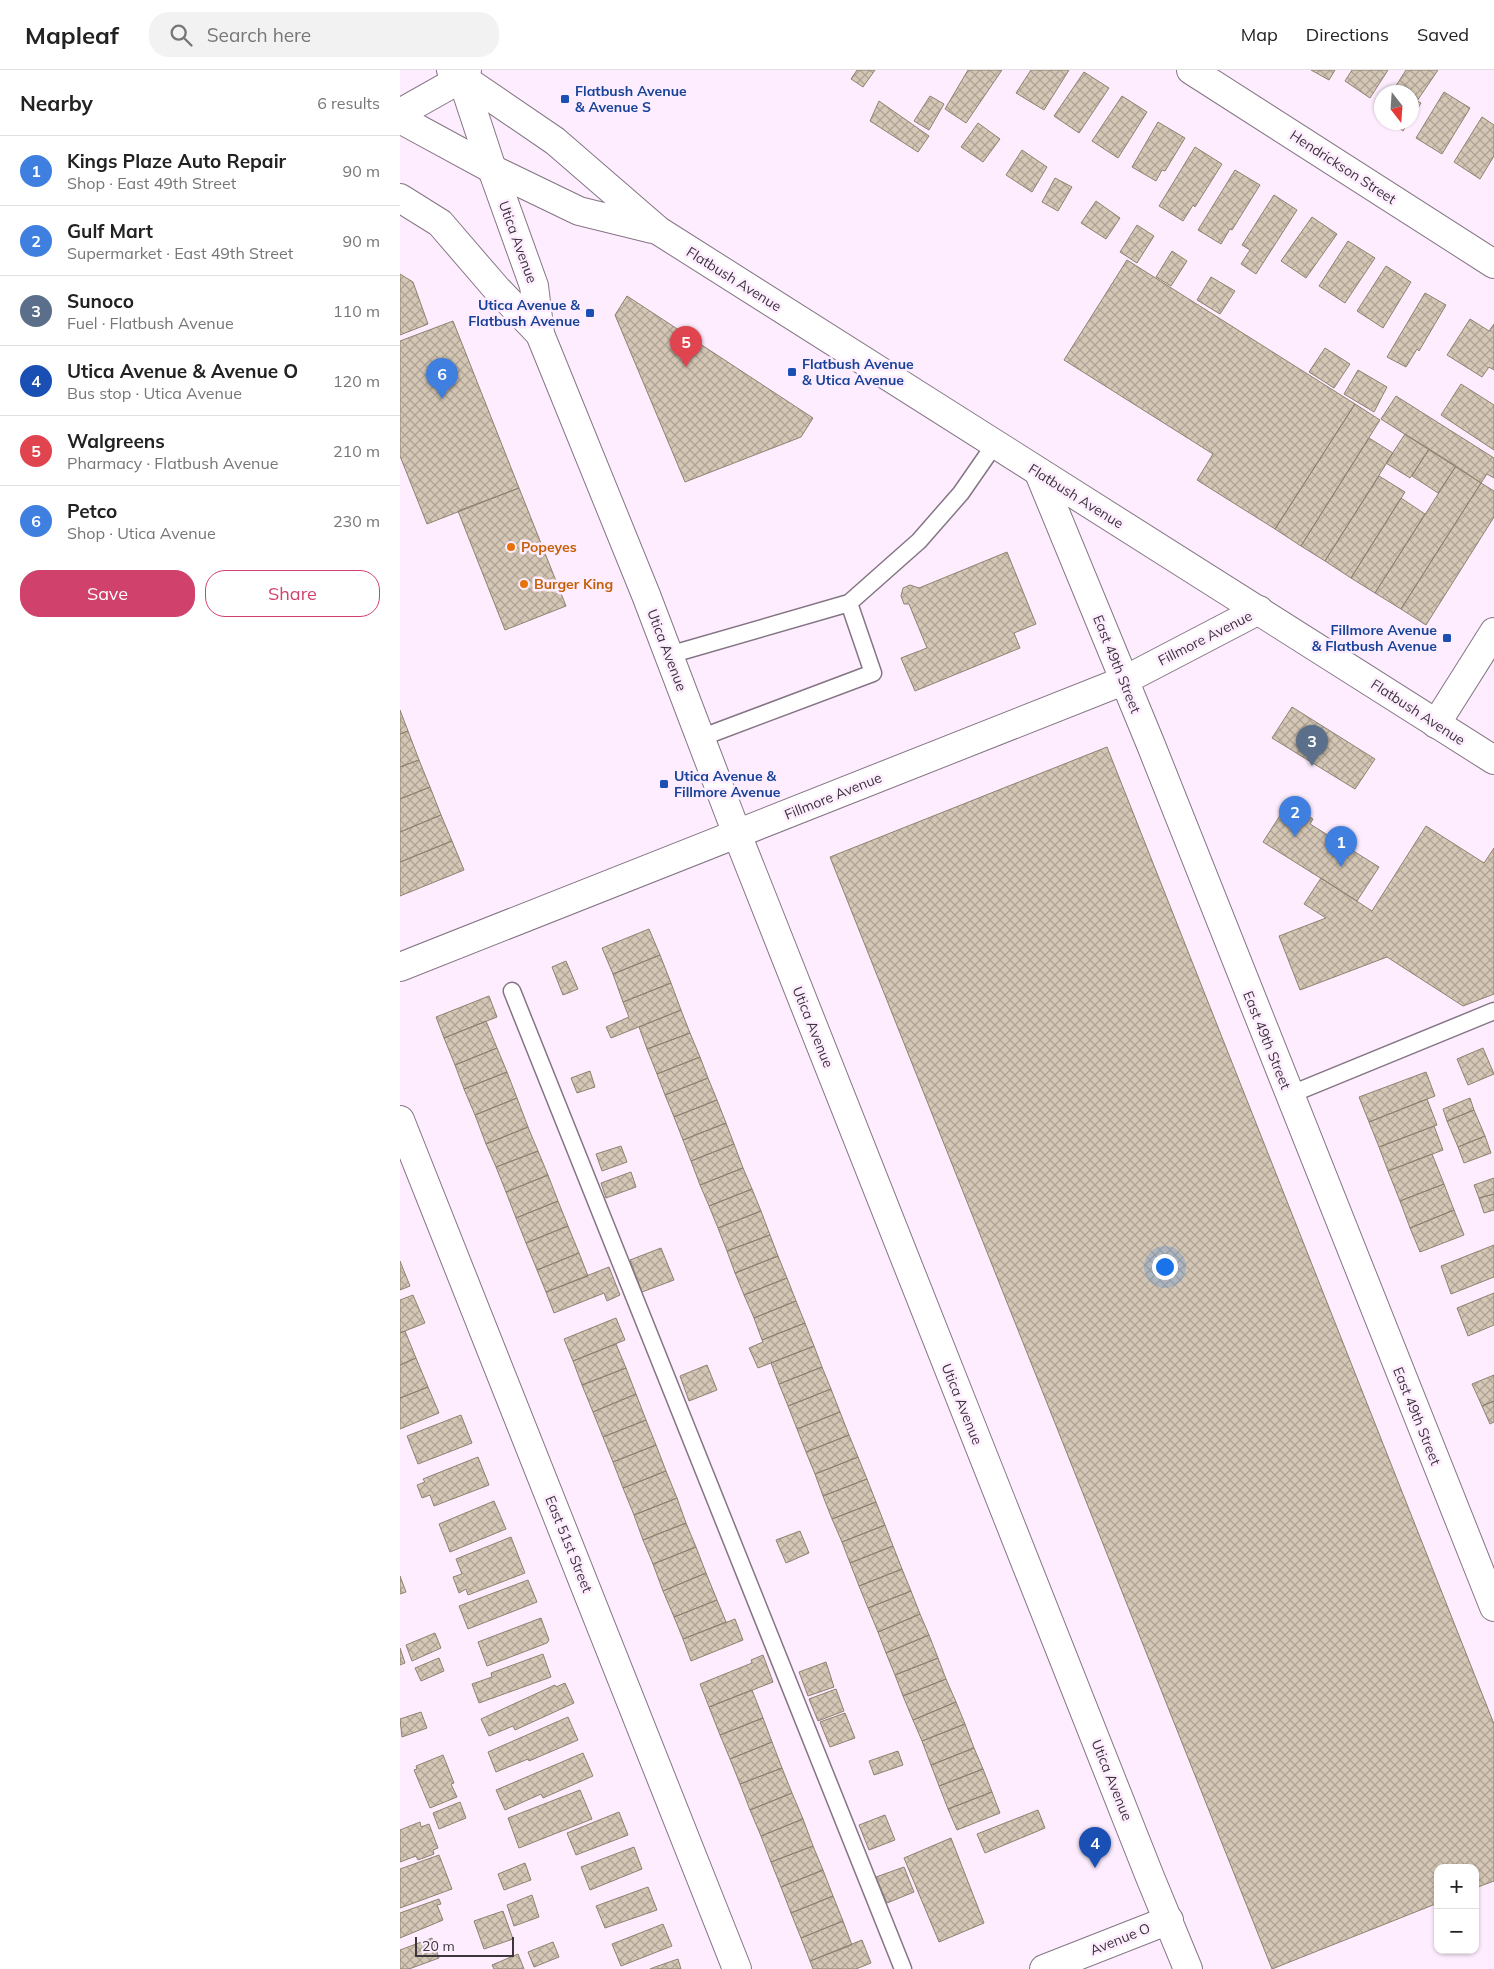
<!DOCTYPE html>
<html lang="en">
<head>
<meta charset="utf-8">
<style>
  :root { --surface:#fff; --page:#f2f2f2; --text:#222; --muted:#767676; --line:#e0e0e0; --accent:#d0426c }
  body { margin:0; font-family:Mulish,sans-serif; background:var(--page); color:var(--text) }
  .controls { position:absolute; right:15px; bottom:15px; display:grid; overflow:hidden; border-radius:10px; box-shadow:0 1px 4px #0004 }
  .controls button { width:45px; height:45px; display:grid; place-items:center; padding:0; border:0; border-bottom:1px solid var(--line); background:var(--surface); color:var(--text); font:25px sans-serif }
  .compass { position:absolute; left:974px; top:15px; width:45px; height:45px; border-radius:50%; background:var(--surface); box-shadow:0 1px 4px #0004; rotate:163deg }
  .scale { position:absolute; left:15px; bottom:12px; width:99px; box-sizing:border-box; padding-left:5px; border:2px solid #3c353c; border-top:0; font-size:14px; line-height:18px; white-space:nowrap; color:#3c353c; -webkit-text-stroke:4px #feedfe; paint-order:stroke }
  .you { position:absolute; left:764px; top:1196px; width:18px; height:18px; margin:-12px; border:4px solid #fff; border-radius:50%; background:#1a73e8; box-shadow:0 0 0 8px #1a73e833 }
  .badge { display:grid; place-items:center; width:32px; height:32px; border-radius:50%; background:var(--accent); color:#fff; font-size:16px; font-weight:700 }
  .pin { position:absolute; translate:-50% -41px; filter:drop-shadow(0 1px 2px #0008) }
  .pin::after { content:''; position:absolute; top:26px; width:18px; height:15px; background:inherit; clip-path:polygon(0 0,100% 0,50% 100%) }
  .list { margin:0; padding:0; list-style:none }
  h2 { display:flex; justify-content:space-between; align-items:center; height:65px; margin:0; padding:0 20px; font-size:21px }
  h2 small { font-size:16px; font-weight:400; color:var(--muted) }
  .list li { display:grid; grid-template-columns:32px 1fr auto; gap:15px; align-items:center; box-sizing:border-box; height:70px; padding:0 20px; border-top:1px solid var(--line) }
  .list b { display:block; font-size:19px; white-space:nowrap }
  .list p { margin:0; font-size:16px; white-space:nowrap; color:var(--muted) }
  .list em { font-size:16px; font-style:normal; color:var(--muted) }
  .actions { display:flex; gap:10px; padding:15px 20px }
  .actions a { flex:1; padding:11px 0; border:1px solid var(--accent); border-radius:20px; text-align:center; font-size:18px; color:var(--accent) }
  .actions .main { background:var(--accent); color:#fff }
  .icon { flex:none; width:28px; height:28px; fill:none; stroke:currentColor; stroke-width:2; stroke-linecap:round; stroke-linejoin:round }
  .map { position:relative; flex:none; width:1094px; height:1899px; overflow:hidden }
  header { display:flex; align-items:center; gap:30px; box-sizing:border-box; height:70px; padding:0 25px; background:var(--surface); border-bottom:1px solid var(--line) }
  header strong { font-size:24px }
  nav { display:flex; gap:28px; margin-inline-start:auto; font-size:18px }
  .search { width:350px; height:45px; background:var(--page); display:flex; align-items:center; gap:12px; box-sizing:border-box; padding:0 18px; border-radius:20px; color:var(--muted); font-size:19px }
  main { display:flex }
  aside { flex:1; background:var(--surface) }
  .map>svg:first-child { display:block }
</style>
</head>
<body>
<header>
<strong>Mapleaf</strong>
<div class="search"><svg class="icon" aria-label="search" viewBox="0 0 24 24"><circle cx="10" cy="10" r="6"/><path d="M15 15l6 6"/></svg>Search here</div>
<nav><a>Map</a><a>Directions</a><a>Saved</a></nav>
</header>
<main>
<aside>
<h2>Nearby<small>6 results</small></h2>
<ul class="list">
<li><span class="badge" style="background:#3f7fe0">1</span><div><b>Kings Plaze Auto Repair</b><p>Shop · East 49th Street</p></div><em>90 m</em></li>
<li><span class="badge" style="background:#3f7fe0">2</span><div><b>Gulf Mart</b><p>Supermarket · East 49th Street</p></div><em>90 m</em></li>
<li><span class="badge" style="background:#5c6f8a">3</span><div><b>Sunoco</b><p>Fuel · Flatbush Avenue</p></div><em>110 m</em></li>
<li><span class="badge" style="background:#1a4fb4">4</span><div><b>Utica Avenue &amp; Avenue O</b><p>Bus stop · Utica Avenue</p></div><em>120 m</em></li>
<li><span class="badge" style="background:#e0444e">5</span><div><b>Walgreens</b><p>Pharmacy · Flatbush Avenue</p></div><em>210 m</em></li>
<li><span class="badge" style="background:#3f7fe0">6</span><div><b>Petco</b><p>Shop · Utica Avenue</p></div><em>230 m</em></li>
</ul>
<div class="actions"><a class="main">Save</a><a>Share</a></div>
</aside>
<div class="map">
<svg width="1094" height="1899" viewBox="0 0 1094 1899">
  <defs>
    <pattern id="building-cross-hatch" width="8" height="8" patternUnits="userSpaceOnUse" patternTransform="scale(1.25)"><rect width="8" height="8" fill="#d5c7b5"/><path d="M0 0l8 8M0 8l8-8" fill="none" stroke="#aea294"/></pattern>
  </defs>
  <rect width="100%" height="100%" fill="#feedfe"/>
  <path fill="url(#building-cross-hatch)" stroke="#8f8271" d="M457,0H475L463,17L451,9Z
    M568,0H602L566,53L545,39Z
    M631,0H669L644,40L616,23Z
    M911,0H935L929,10Z
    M952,0H988L970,28L945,11Z
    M1006,0H1038L1017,31L1021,33L1012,47V22H992Z
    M684,2L709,18L679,63L654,46Z
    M1044,22L1070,38L1042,84L1016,68Z
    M530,26L544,34L529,60L514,51Z
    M722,26L747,42L718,88L692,71Z
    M479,31L529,66L518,82L470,51Z
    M1082,47L1094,55V86L1080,109L1054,92Z
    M758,52L785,68L765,101L762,100L756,111L732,97Z
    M991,52H1008L1003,61Z
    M578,53L600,69L583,92L561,77Z
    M795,77L822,94L795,137L793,135L783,151L759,136Z
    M622,80L647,97L632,122L606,105Z
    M835,100L860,115L832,160L830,159L821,174L798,160Z
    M655,108L672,117L658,141L642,132Z
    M874,125L897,140L856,204L841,194L850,180L842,175Z
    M696,131L720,148L706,169L681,153Z
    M912,147L937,164L906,208L881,191Z
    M737,155L754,166L737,193L720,182Z
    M948,171L975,188L945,233L919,216Z
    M772,181L787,191L771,216L756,207Z
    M727,190L955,334L875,459L797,410L813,384L664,290Z
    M986,196L1011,212L983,258L957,241Z
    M0,204L13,212L28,254L0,265Z
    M811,207L835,221L820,244L797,230Z
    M1025,223L1046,235L1019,281L1017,279L1006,297L987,287Z
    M227,226L413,348L401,367L285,412L215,245Z
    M1070,249L1089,261L1094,254V300L1089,297L1082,307L1047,285Z
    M53,251L119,418L27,454L0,386V271Z
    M925,278L950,294L934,318L909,302Z
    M958,300L987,317L974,342L944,324Z
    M1061,314L1094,335V380L1041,345Z
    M996,326L1094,388V408L1087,404L1081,413L981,349Z
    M955,334L980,350L901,476L875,459Z
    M1005,364L1029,379L1010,408L986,393Z
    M969,368L993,383L925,491L901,476Z
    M1029,379L1056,396L1038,423L1012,406Z
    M1056,396L1081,413L1001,539L975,523Z
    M979,406L1005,422L951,508L925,491Z
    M1081,413L1094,421V447L1026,555L1001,539Z
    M119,418L166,536L105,560L58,441Z
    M1001,428L1025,444L975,523L951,508Z
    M607,482L636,554L614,563L620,578L515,621L501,588L527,578L509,534H504L501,526L503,518L510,515L519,518Z
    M892,637L975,689L955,719L872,668Z
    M0,640L8,661L0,664Z
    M8,661L19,690L0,697V664Z
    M707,677L1094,1654V1811L1075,1818V1798H1038V1833L872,1899L430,787Z
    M19,690L30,717L0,729V697Z
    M30,717L41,745L0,762V729Z
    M888,733L913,749L910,754L979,797L957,831L863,772Z
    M41,745L52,771L0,792V762Z
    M1026,756L1084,793L1094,778V924L1063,936L987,887L900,920L879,866L926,848L904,834L921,808L972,841Z
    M52,771L64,800L0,826V792Z
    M249,859L260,885L213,904L202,878Z
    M260,885L271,913L223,932L213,904Z
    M166,891L178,919L163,925L152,897Z
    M271,913L281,940L211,968L206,957L229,947L223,932Z
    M89,926L97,947L44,968L36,947Z
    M281,940L290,963L247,979L239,957Z
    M86,951L97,978L55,995L44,968Z
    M290,963L300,987L257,1004L247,979Z
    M97,978L107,1002L64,1019L55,995Z
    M1083,978L1094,1004L1068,1015L1057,989Z
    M300,987L308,1008L265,1025L257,1004Z
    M190,1001L195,1017L177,1023L171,1008Z
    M107,1002L117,1028L75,1045L64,1019Z
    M1026,1002L1035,1026L969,1052L959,1027Z
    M308,1008L317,1030L274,1047L265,1025Z
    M117,1028L128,1057L86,1074L75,1045Z
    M1070,1028L1074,1040L1047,1051L1043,1039Z
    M1027,1029L1037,1055L979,1077L969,1052Z
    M317,1030L326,1053L283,1070L274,1047Z
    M1074,1040L1085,1066L1058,1077L1047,1051Z
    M326,1053L334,1074L291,1091L283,1070Z
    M1034,1056L1043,1080L988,1101L979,1077Z
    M128,1057L138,1081L96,1097L86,1074Z
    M1085,1066L1091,1083L1064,1093L1058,1077Z
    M334,1074L343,1098L300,1115L291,1091Z
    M221,1076L227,1092L202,1101L196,1084Z
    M138,1081L148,1105L106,1122L96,1097Z
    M1032,1084L1044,1114L1000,1131L988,1101Z
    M343,1098L352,1119L309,1136L300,1115Z
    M231,1102L236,1117L206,1128L201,1113Z
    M148,1105L158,1131L116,1148L106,1122Z
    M1094,1108V1124L1079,1128L1074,1115Z
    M1044,1114L1054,1140L1010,1158L1000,1131Z
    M352,1119L361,1141L318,1158L309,1136Z
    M1094,1124V1140L1084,1143L1079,1128Z
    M158,1131L168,1156L126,1173L116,1148Z
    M1054,1140L1064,1165L1020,1182L1010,1158Z
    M361,1141L370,1165L327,1181L318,1158Z
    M168,1156L179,1183L137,1200L126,1173Z
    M370,1165L378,1186L335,1203L327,1181Z
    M1094,1175V1207L1051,1224L1041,1196Z
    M261,1178L274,1210L242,1222L230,1190Z
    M179,1183L188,1206L146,1222L137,1200Z
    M378,1186L387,1208L344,1225L335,1203Z
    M0,1191L10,1216L0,1220Z
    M209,1197L220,1225L207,1231L204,1223L154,1243L146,1222Z
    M387,1208L396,1231L354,1248L344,1225Z
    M1094,1223V1255L1068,1266L1057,1238Z
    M13,1225L25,1253L0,1263V1230Z
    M396,1231L405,1253L362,1270L354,1248Z
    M216,1248L225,1270L173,1291L164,1269Z
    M405,1253L414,1276L358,1298L349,1278L363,1272L362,1270Z
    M5,1261L16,1288L0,1295V1263Z
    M216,1274L226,1298L182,1315L173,1291Z
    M414,1276L422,1297L379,1314L371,1293Z
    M16,1288L28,1317L0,1328V1295Z
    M307,1295L317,1320L289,1331L280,1306Z
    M422,1297L431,1319L388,1336L379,1314Z
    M226,1298L236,1324L193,1342L182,1315Z
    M1094,1305V1331L1082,1336L1072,1314Z
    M28,1317L39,1343L0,1359V1328Z
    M431,1319L440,1342L397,1359L388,1336Z
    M236,1324L246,1350L203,1367L193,1342Z
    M1094,1331V1352L1090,1354L1082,1336Z
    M440,1342L449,1365L406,1382L397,1359Z
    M61,1345L72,1373L18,1394L7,1366Z
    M246,1350L256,1375L213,1392L203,1367Z
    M449,1365L458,1387L415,1404L406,1382Z
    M256,1375L266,1401L223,1418L213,1392Z
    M78,1387L89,1415L34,1436L30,1425L22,1428L17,1415L25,1412L23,1409Z
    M458,1387L467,1409L423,1426L415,1404Z
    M266,1401L277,1428L234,1445L223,1418Z
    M467,1409L476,1432L432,1449L423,1426Z
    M277,1428L286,1453L243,1470L234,1445Z
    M94,1431L106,1459L50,1482L39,1454Z
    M476,1432L485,1455L442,1472L432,1449Z
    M286,1453L296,1477L253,1494L243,1470Z
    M485,1455L493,1476L450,1493L442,1472Z
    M400,1461L409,1483L386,1493L376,1470Z
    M111,1467L125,1503L68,1525L66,1519L59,1523L53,1507L62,1504L56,1489Z
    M493,1476L502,1499L459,1516L450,1493Z
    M296,1477L306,1503L263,1521L253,1494Z
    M502,1499L511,1521L468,1538L459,1516Z
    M306,1503L317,1530L274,1547L263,1521Z
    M0,1506L6,1522L0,1524Z
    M128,1510L137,1532L68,1559L59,1536Z
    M511,1521L520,1544L478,1562L468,1538Z
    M317,1530L326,1552L283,1569L274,1547Z
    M520,1544L529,1565L486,1583L478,1562Z
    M141,1548L149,1570L147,1573L87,1596L78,1572Z
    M335,1549L343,1570L291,1591L283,1569Z
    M35,1563L41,1578L12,1591L6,1575Z
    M529,1565L538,1588L495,1605L486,1583Z
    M0,1578L5,1593L0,1595Z
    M143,1584L151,1607L79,1633L72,1614L92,1607L91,1603Z
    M363,1585L373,1612L309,1637L300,1614L352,1593L351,1590Z
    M39,1588L44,1601L21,1611L15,1598Z
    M538,1588L546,1609L503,1626L495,1605Z
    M426,1592L434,1617L408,1626L399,1602Z
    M546,1609L556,1632L513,1650L503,1626Z
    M165,1613L174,1633L115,1660L113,1656L89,1666L81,1649L155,1615L156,1617Z
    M436,1619L444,1641L418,1651L409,1629Z
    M352,1620L363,1648L320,1665L309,1637Z
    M556,1632L565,1654L522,1671L513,1650Z
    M21,1642L27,1658L2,1667L0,1649Z
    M445,1643L455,1668L430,1677L420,1652Z
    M168,1647L178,1670L129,1691L128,1689L96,1702L88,1682Z
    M363,1648L372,1672L330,1689L320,1665Z
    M565,1654L574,1678L531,1695L522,1671Z
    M372,1672L382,1698L340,1714L330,1689Z
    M574,1678L583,1699L539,1716L531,1695Z
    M498,1681L503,1695L474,1705L469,1691Z
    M183,1683L193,1706L143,1728L141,1724L105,1740L96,1720Z
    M43,1685L54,1713L51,1714L57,1727L30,1738L14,1700L17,1699L16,1696Z
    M382,1698L392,1723L350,1740L340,1714Z
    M583,1699L592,1722L548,1739L539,1716Z
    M180,1720L192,1749L119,1778L108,1748Z
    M592,1722L600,1743L557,1760L548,1739Z
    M392,1723L403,1749L361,1766L350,1740Z
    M60,1732L66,1748L39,1759L33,1743Z
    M638,1740L645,1758L585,1783L577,1764Z
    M219,1742L228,1765L176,1785L167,1763Z
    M485,1745L495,1770L469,1780L459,1755Z
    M403,1749L413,1776L371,1792L361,1766Z
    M20,1752L21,1757L29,1754L38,1778L33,1780L34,1784L18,1790L16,1786L0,1792V1760Z
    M551,1768L584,1853L539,1872L504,1788Z
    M413,1776L423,1800L381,1817L371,1792Z
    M234,1777L242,1799L190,1820L181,1797Z
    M39,1785L52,1819L0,1838V1799Z
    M125,1793L131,1810L104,1820L98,1804Z
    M504,1797L514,1822L487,1833L476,1807Z
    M423,1800L433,1826L391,1843L381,1817Z
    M248,1817L257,1840L205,1858L196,1836Z
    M132,1825L139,1847L114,1856L107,1835Z
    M433,1826L443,1851L401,1868L391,1843Z
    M39,1829L41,1834L37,1835L43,1850L0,1868V1843Z
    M103,1841L113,1869L84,1879L74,1851Z
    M443,1851L452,1875L410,1891L401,1868Z
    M263,1854L272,1876L221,1896L212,1874Z
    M32,1868L39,1888L9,1899H0V1880Z
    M462,1870L471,1893L456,1899H413L410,1891Z
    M153,1872L159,1887L134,1897L128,1882Z
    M118,1884L124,1899H94L92,1895Z
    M278,1889L281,1899H250L255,1897Z"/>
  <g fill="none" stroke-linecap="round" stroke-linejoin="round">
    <defs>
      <path id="lane" d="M269,585L449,533L519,471L561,423L595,374
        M300,668L473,603L449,533
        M112,921L503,1899
        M889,1025L1094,941"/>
      <path id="street" d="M791,0L1094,194
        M0,43L62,8L67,0
        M639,403L751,675L1094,1537
        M1036,654L1094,562
        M0,897L723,611L859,540
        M0,1050L337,1899
        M644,1899L769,1850"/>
      <path id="secondary" d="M62,8L92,99L134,216L140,264L246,525L337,764L750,1807L788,1899"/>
      <path id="primary" d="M51,0L155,71L259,161L1094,690
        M0,49L92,99L179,141L252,159
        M0,128L40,153L96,218L140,264"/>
    </defs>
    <use href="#lane" stroke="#847584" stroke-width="19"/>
    <use href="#street" stroke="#847584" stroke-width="30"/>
    <use href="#secondary" stroke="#847584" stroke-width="30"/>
    <use href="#primary" stroke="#847584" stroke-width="30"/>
    <use href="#lane" stroke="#fff" stroke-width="16"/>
    <use href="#street" stroke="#fff" stroke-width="28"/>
    <use href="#secondary" stroke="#fff" stroke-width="28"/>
    <use href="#primary" stroke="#fff" stroke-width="28"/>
  </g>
  <g fill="#1a4fb4" stroke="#feedfe" stroke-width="2">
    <rect x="160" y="24" width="10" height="10" rx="2.5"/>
    <rect x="185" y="238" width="10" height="10" rx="2.5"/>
    <rect x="387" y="297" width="10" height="10" rx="2.5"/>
    <rect x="1042" y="563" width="10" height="10" rx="2.5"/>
    <rect x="259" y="709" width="10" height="10" rx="2.5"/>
  </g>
  <g fill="#e8710a" stroke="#feedfe" stroke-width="2">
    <circle cx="111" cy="477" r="5"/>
    <circle cx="124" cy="514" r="5"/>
  </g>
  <g text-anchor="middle" stroke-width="5" stroke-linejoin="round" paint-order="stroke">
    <g font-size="14" font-weight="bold" fill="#164399" stroke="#feedfe" text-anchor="start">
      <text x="175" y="26">Flatbush Avenue<tspan x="175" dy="16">&amp; Avenue S</tspan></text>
      <text x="180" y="240" text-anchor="end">Utica Avenue &amp;<tspan x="180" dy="16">Flatbush Avenue</tspan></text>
      <text x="402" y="299">Flatbush Avenue<tspan x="402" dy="16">&amp; Utica Avenue</tspan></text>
      <text x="1037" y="565" text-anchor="end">Fillmore Avenue<tspan x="1037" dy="16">&amp; Flatbush Avenue</tspan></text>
      <text x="274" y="711">Utica Avenue &amp;<tspan x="274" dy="16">Fillmore Avenue</tspan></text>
    </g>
    <g font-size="14" fill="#3c353c" stroke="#feedfe">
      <text transform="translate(943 97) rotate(33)" y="5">Hendrickson Street</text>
      <text transform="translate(118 172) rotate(70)" y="5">Utica Avenue</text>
      <text transform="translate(334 209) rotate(32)" y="5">Flatbush Avenue</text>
      <text transform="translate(676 426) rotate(32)" y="5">Flatbush Avenue</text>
      <text transform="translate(805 568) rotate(-27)" y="5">Fillmore Avenue</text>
      <text transform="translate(267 580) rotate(69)" y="5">Utica Avenue</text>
      <text transform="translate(717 594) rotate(68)" y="5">East 49th Street</text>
      <text transform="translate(1018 642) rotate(33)" y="5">Flatbush Avenue</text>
      <text transform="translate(433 726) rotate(-22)" y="5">Fillmore Avenue</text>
      <text transform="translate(413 957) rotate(68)" y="5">Utica Avenue</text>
      <text transform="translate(867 970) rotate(68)" y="5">East 49th Street</text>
      <text transform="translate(562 1334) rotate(68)" y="5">Utica Avenue</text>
      <text transform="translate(1017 1346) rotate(68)" y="5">East 49th Street</text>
      <text transform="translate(169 1474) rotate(68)" y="5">East 51st Street</text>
      <text transform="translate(712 1710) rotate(68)" y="5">Utica Avenue</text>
      <text transform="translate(720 1869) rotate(-22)" y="5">Avenue O</text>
    </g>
    <g font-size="14" font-weight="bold" fill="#c56008" stroke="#feedfe" text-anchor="start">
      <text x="121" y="482">Popeyes</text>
      <text x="134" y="519">Burger King</text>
    </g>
  </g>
</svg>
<div class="controls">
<button>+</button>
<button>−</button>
</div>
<svg class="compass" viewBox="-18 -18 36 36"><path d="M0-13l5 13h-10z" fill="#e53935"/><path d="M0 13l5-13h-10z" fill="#767676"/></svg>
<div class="scale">20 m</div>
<div class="you"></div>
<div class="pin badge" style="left:941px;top:797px;background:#3f7fe0">1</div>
<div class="pin badge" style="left:895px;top:767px;background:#3f7fe0">2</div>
<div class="pin badge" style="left:912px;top:696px;background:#5c6f8a">3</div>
<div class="pin badge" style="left:695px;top:1798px;background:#1a4fb4">4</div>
<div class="pin badge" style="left:286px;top:297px;background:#e0444e">5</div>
<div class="pin badge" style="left:42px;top:329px;background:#3f7fe0">6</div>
</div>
</main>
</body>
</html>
